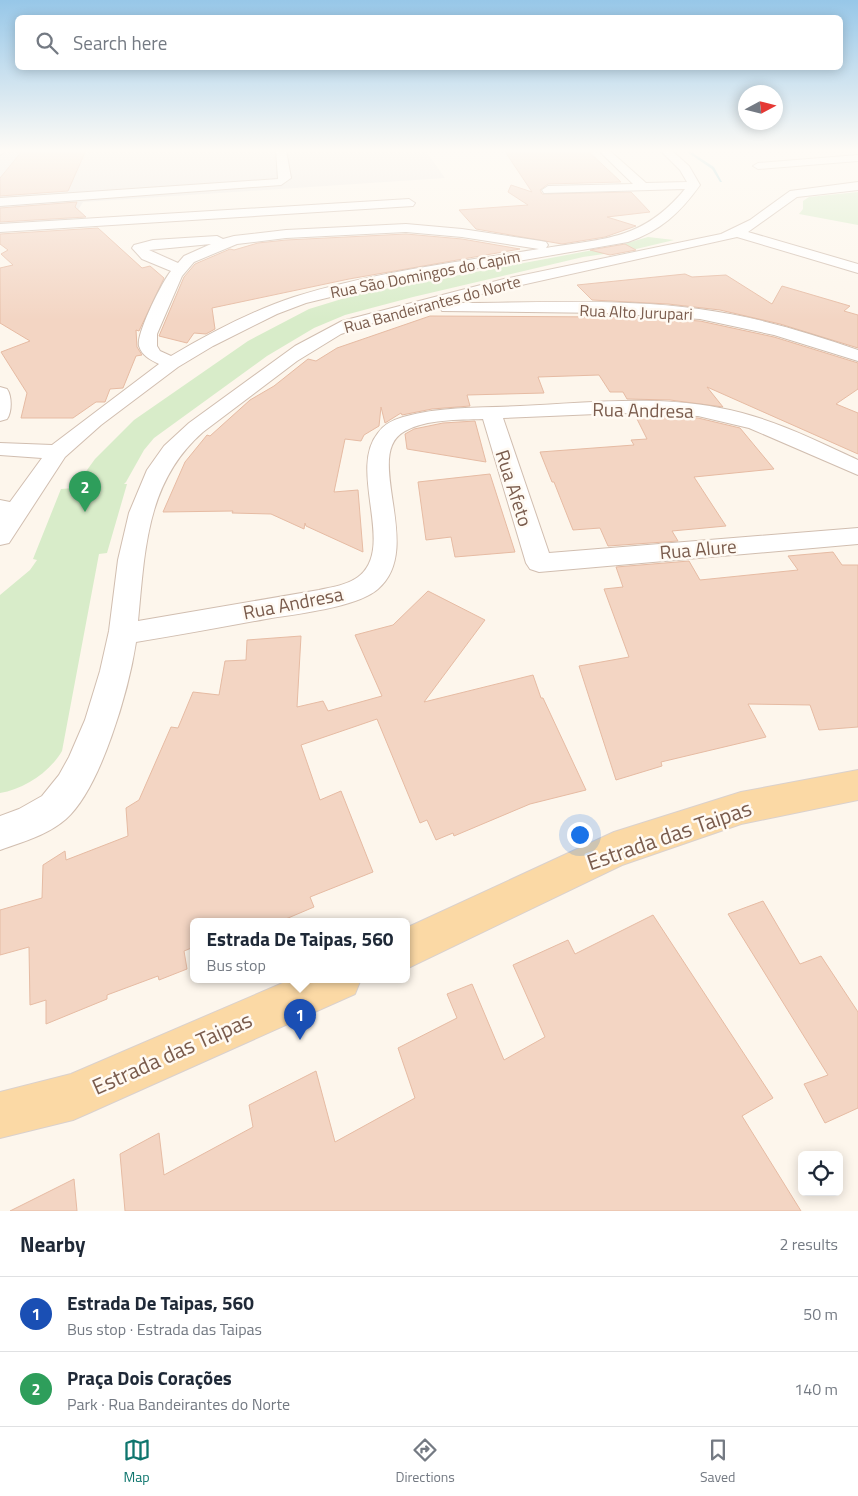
<!DOCTYPE html>
<html lang="en">
<head>
<meta charset="utf-8">
<style>
  :root { --surface:#fff; --page:#f2f2f3; --text:#1f2937; --muted:#747a83; --line:#e0e1e3; --accent:#0f766e }
  body { margin:0; font-family:"Titillium Web",sans-serif; background:var(--page); color:var(--text) }
  .controls { position:absolute; right:15px; bottom:15px; display:grid; overflow:hidden; border-radius:8px; box-shadow:0 2px 12px #0003 }
  .controls button { width:45px; height:45px; display:grid; place-items:center; padding:0; border:0; border-bottom:1px solid var(--line); background:var(--surface); color:var(--text); font:25px sans-serif }
  .compass { position:absolute; left:738px; top:85px; width:45px; height:45px; border-radius:50%; background:var(--surface); box-shadow:0 2px 12px #0003; rotate:83deg }
  .you { position:absolute; left:579px; top:834px; width:18px; height:18px; margin:-12px; border:4px solid #fff; border-radius:50%; background:#1a73e8; box-shadow:0 0 0 8px #1a73e833 }
  .badge { display:grid; place-items:center; width:32px; height:32px; border-radius:50%; background:var(--accent); color:#fff; font-size:16px; font-weight:700 }
  .pin { position:absolute; translate:-50% -41px; filter:drop-shadow(0 1px 2px #0008) }
  .pin::after { content:''; position:absolute; top:26px; width:18px; height:15px; background:inherit; clip-path:polygon(0 0,100% 0,50% 100%) }
  .popup { position:absolute; left:190px; top:918px; width:220px; height:65px; box-sizing:border-box; display:grid; place-content:center; border-radius:8px; background:var(--surface); filter:drop-shadow(0 1px 4px #0005); font-size:16px; white-space:nowrap; color:var(--muted) }
  .popup b { font-size:19px; color:var(--text) }
  .popup::after { content:''; position:absolute; left:50%; top:100%; margin-left:-10px; border:10px solid transparent; border-top-color:var(--surface) }
  .list { margin:0; padding:0; list-style:none }
  h2 { display:flex; justify-content:space-between; align-items:center; height:65px; margin:0; padding:0 20px; font-size:21px }
  h2 small { font-size:16px; font-weight:400; color:var(--muted) }
  .list li { display:grid; grid-template-columns:32px 1fr auto; gap:15px; align-items:center; box-sizing:border-box; height:75px; padding:0 20px; border-top:1px solid var(--line) }
  .list b { display:block; font-size:19px; white-space:nowrap }
  .list p { margin:0; font-size:16px; white-space:nowrap; color:var(--muted) }
  .list em { font-size:16px; font-style:normal; color:var(--muted) }
  .icon { flex:none; width:28px; height:28px; fill:none; stroke:currentColor; stroke-width:2; stroke-linecap:round; stroke-linejoin:round }
  .map { position:relative; flex:none; width:858px; height:1211px; overflow:hidden }
  .search { position:absolute; background:var(--surface); box-shadow:0 2px 12px #0003; left:15px; right:15px; top:15px; height:55px; display:flex; align-items:center; gap:12px; box-sizing:border-box; padding:0 18px; border-radius:8px; color:var(--muted); font-size:19px }
  .sheet { height:215px; background:var(--surface) }
  nav { display:flex; justify-content:space-around; align-items:center; box-sizing:border-box; height:70px; border-top:1px solid var(--line); background:var(--surface); font-size:14px; color:var(--muted) }
  nav a { display:grid; justify-items:center; gap:2px }
  nav .on { color:var(--accent) }
  .map>svg:first-child { display:block }
</style>
</head>
<body>
<div class="map">
<svg width="858" height="1211" viewBox="0 0 858 1211">
  <rect width="100%" height="100%" fill="#fdf6ec"/>
  <path fill="#efe9e4" d="M0,150H425L445,178L83,202L67,227L0,231Z"/>
  <path fill="#d8ecc9" d="M858,192V225L799,214L803,209V201L809,197Z
    M648,237L674,240L632,250L583,257L413,297L345,315L314,328L267,356L154,438L144,450L126,482L124,484H127L107,553L99,554L62,751C49,773 24,789 0,793V595L30,570L37,560L33,559L61,489L74,488L95,459L134,420L248,341L309,309L358,294L620,245Z"/>
  <g fill="none" stroke-linecap="round" stroke-linejoin="round">
    <path fill="#a5d3da" fill-rule="evenodd" d="M684,150H688L714,167L722,182H720L712,169Z"/>
  </g>
  <path fill="#f3d5c3" stroke="#e6bba3" d="M23,150H86L68,191L0,196V178Z
    M504,150H587L621,182L548,184L540,190L542,194L631,192L650,212L607,217L636,226L605,237L562,244L476,229L459,210L528,205L508,192L511,185L532,192Z
    M77,202L75,207L86,217L0,222V208Z
    M98,228L142,268L150,266L164,278L139,331L136,330L137,347L142,355L136,356L123,388L110,389L105,402H96L73,418H21L27,393L1,352L30,341L0,323V268L13,265L1,254L8,250L0,244V234Z
    M406,234L462,239L520,249L349,279L212,308L215,329L206,334L194,333L187,343L159,336L184,277L195,264L230,249L234,250L258,243L286,240Z
    M625,244L636,250L610,255L590,250Z
    M685,274L692,277L726,275L772,304L782,286L850,306L844,311L858,315V348L780,324L720,310L668,304L592,300L577,285Z
    M606,315L700,321L774,337L858,363V389L836,404L858,413V454L707,387L723,407L670,400L627,399L623,392H610L599,375L538,377L544,393L467,395L470,406L432,409L402,415L401,413L385,423L381,407L379,426L364,435L361,441L345,439L334,492L358,490L363,552L306,526L305,523L304,529L271,514L232,513L233,511L163,512L185,462L207,435L210,436L250,400L274,386L308,359L316,361L337,348L430,316L609,317Z
    M635,415L698,418L740,428L774,469L694,477L726,526L672,531L678,541L608,546L600,528L573,530L554,482H552L540,452L634,445L631,440L647,439Z
    M475,421L486,462L407,449L405,434L414,429L443,423Z
    M490,474L515,552L455,557L451,537L426,540L418,482Z
    M833,552L842,565H858V727L819,730L810,705L748,704L766,737L661,762L662,766L616,780L579,666L629,657L604,589L623,587L616,567L689,561L700,580L798,570L788,556Z
    M428,591L485,620L424,702L533,675L541,698H543L586,790L530,804L454,836L453,833L436,840L427,820L420,823L377,719L301,745L320,800L341,791L373,872L310,897L314,907L281,921H194V947L184,951L187,969L159,980L158,976L107,995V999L46,1024V1000L30,1005L29,947L0,955V910L42,898L43,865L65,851L66,860L128,836L126,808L139,800L171,727L178,728L193,692L219,695L225,661L246,660L247,640L301,636L297,707L323,701L328,711L382,696L355,635L393,625Z
    M763,901L800,964L821,956L858,1012V1108L825,1123L804,1084L828,1075L728,914Z
    M653,915L773,1098L742,1116L801,1211H125L120,1154L159,1133L164,1175L253,1127L249,1105L316,1071L335,1142L415,1098L398,1048L457,1018L447,994L472,984L504,1060L545,1037L513,965L568,940L575,954Z
    M74,1179L77,1211H10Z"/>
  <g fill="none" stroke-linecap="round" stroke-linejoin="round">
    <defs>
      <path id="minor" d="M0,150H7L0,155Z
        M276,150H286L291,178L281,185L0,206V198L278,179Z
        M598,150H609L646,183L687,182L680,170L660,150H671L689,166L700,185C680,213 660,231 628,242L380,285L306,303L277,314L213,346L178,367L101,425L65,457L9,543L0,545V500L10,502L42,458L0,455V443L52,445L159,364C151,360 142,356 139,346C136,334 162,282 171,271L142,259L132,248L134,245L153,240L217,236L223,239L234,236L286,230L406,224L462,229L541,241L546,242L548,245L546,248C606,238 643,240 685,189L544,193L542,190L548,186L633,184ZM406,232L462,237L539,249C458,262 373,272 294,297C251,311 210,333 171,356L160,351L157,346V334L182,276L194,262L237,244L286,238ZM211,244L184,256L178,263L149,250Z
        M858,155V161L758,169L753,166L758,163Z
        M858,182V190L797,197L748,232L858,264V273L737,237L472,296L382,320L341,334L297,361L203,432C146,482 145,550 138,621L319,590C332,587 347,585 358,577C397,548 347,471 378,433C384,424 393,420 403,417C441,406 481,408 520,406C586,403 654,395 720,408C769,417 813,439 858,460V475L749,428L698,416L620,413L503,418L549,553L858,528V544L539,572L530,569L526,563L483,419C458,420 427,419 405,431C361,454 426,548 378,589C356,608 295,614 266,619C223,627 179,635 136,642C129,689 101,788 66,819C48,835 22,842 0,850V816L19,809L42,796L59,775L69,757L85,720L100,671L109,631L118,560L129,513L147,470L164,446L189,423L295,346L342,321L504,279L721,234L750,220L790,191Z
        M409,199L415,203L413,206L0,232V224Z
        M448,303C532,303 616,298 699,309C753,316 807,332 858,350V361L774,335L700,319L606,313L442,311L440,308L442,305Z
        M0,387L7,389C12,396 12,412 7,419L0,421Z"/>
      <path id="major" d="M858,770V800L741,824L622,865L406,969V928L614,832L741,792Z
        M292,979H361L355,994L89,1113L73,1120L0,1138V1092L71,1074Z"/>
    </defs>
    <use href="#minor" stroke="#d1beb0" stroke-width="2"/>
    <use href="#major" stroke="#dad1cd" stroke-width="2"/>
    <use href="#minor" fill="#fff" fill-rule="evenodd"/>
    <use href="#major" fill="#fbd9a5" fill-rule="evenodd"/>
  </g>
  <linearGradient id="sky" x2="0" y2="1"><stop stop-color="#97c7e8"/><stop offset="0.47" stop-color="#fefbf6"/><stop offset="1" stop-color="#fefbf6" stop-opacity="0"/></linearGradient>
  <rect width="858" height="320" fill="url(#sky)"/>
  <g text-anchor="middle" stroke-width="5" stroke-linejoin="round" paint-order="stroke">
    <g font-size="16" fill="#7a5c4d" stroke="#fffaf3">
      <text transform="translate(425 274) rotate(-11)" y="6">Rua São Domingos do Capim</text>
      <text transform="translate(432 304) rotate(-15)" y="6">Rua Bandeirantes do Norte</text>
      <text transform="translate(636 312) rotate(2)" y="6">Rua Alto Jurupari</text>
    </g>
    <g font-size="19" fill="#7a5c4d" stroke="#fffaf3">
      <text transform="translate(643 410) rotate(1)" y="7">Rua Andresa</text>
      <text transform="translate(514 488) rotate(72)" y="7">Rua Afeto</text>
      <text transform="translate(698 549) rotate(-5)" y="7">Rua Alure</text>
      <text transform="translate(293 603) rotate(-11)" y="7">Rua Andresa</text>
    </g>
    <g font-size="22" fill="#7a5c4d" stroke="#fffaf3">
      <text transform="translate(669 835) rotate(-19)" y="8">Estrada das Taipas</text>
      <text transform="translate(172 1053) rotate(-24)" y="8">Estrada das Taipas</text>
    </g>
  </g>
</svg>
<div class="controls">
<button><svg class="icon" aria-label="locate" viewBox="0 0 24 24"><circle cx="12" cy="12" r="6"/><path d="M12 2v4M12 18v4M2 12h4M18 12h4"/></svg></button>
</div>
<svg class="compass" viewBox="-18 -18 36 36"><path d="M0-13l5 13h-10z" fill="#e53935"/><path d="M0 13l5-13h-10z" fill="#747a83"/></svg>
<div class="you"></div>
<div class="pin badge" style="left:300px;top:1040px;background:#1a4fb4">1</div>
<div class="popup"><b>Estrada De Taipas, 560</b>Bus stop</div>
<div class="pin badge" style="left:85px;top:512px;background:#2e9e5b">2</div>
<div class="search"><svg class="icon" aria-label="search" viewBox="0 0 24 24"><circle cx="10" cy="10" r="6"/><path d="M15 15l6 6"/></svg>Search here</div>
</div>
<section class="sheet">
<h2>Nearby<small>2 results</small></h2>
<ul class="list">
<li><span class="badge" style="background:#1a4fb4">1</span><div><b>Estrada De Taipas, 560</b><p>Bus stop · Estrada das Taipas</p></div><em>50 m</em></li>
<li><span class="badge" style="background:#2e9e5b">2</span><div><b>Praça Dois Corações</b><p>Park · Rua Bandeirantes do Norte</p></div><em>140 m</em></li>
</ul>
</section>
<nav>
<a class="on"><svg class="icon" aria-label="map" viewBox="0 0 24 24"><path d="M3 6l6-2 6 2 6-2v14l-6 2-6-2-6 2zM9 4v14M15 6v14"/></svg>Map</a>
<a><svg class="icon" aria-label="directions" viewBox="0 0 24 24"><path d="M12 3l9 9-9 9-9-9zM9 14v-3h6M13 9l2 2-2 2"/></svg>Directions</a>
<a><svg class="icon" aria-label="saved" viewBox="0 0 24 24"><path d="M7 4h10v16l-5-4-5 4z"/></svg>Saved</a>
</nav>
</body>
</html>
